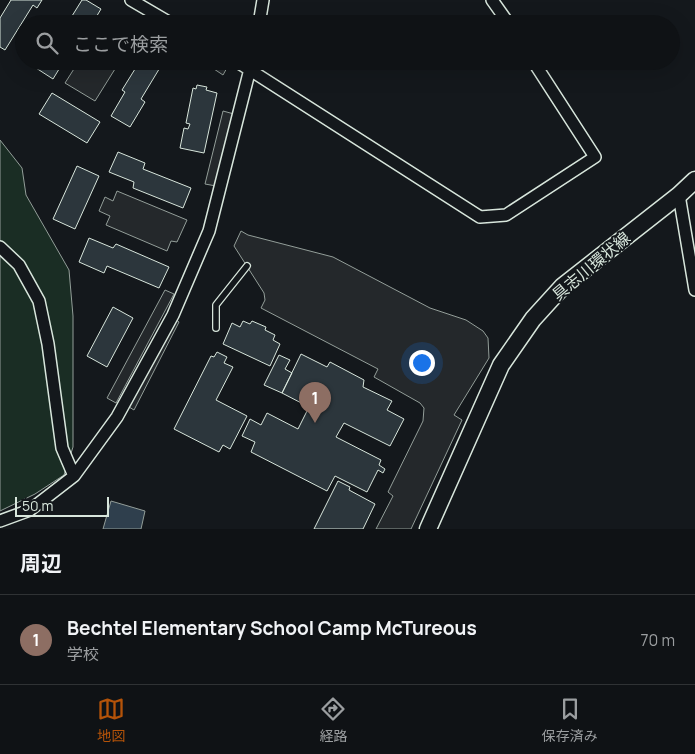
<!DOCTYPE html>
<html lang="ja">
<head>
<meta charset="utf-8">
<style>
  :root { --surface:#0f1215; --page:#181b1e; --text:#f1f3f6; --muted:#9b9ea0; --line:#2f3234; --accent:#b45309 }
  body { margin:0; font-family:Manrope,"Noto Sans JP",sans-serif; background:var(--page); color:var(--text) }
  .scale { position:absolute; left:15px; bottom:12px; width:94px; box-sizing:border-box; padding-left:5px; border:2px solid #d8e6dc; border-top:0; font-size:14px; line-height:18px; white-space:nowrap; color:#d8e6dc; -webkit-text-stroke:4px #14181c; paint-order:stroke }
  .you { position:absolute; left:421px; top:362px; width:18px; height:18px; margin:-12px; border:4px solid #fff; border-radius:50%; background:#1a73e8; box-shadow:0 0 0 8px #1a73e833 }
  .badge { display:grid; place-items:center; width:32px; height:32px; border-radius:50%; background:var(--accent); color:#fff; font-size:16px; font-weight:700 }
  .pin { position:absolute; translate:-50% -41px; filter:drop-shadow(0 1px 2px #0008) }
  .pin::after { content:''; position:absolute; top:26px; width:18px; height:15px; background:inherit; clip-path:polygon(0 0,100% 0,50% 100%) }
  .list { margin:0; padding:0; list-style:none }
  h2 { display:flex; justify-content:space-between; align-items:center; height:65px; margin:0; padding:0 20px; font-size:21px }
  h2 small { font-size:16px; font-weight:400; color:var(--muted) }
  .list li { display:grid; grid-template-columns:32px 1fr auto; gap:15px; align-items:center; box-sizing:border-box; height:90px; padding:0 20px; border-top:1px solid var(--line) }
  .list b { display:block; font-size:19px; white-space:nowrap }
  .list p { margin:0; font-size:16px; white-space:nowrap; color:var(--muted) }
  .list em { font-size:16px; font-style:normal; color:var(--muted) }
  .icon { flex:none; width:28px; height:28px; fill:none; stroke:currentColor; stroke-width:2; stroke-linecap:round; stroke-linejoin:round }
  .map { position:relative; flex:none; width:695px; height:529px; overflow:hidden }
  .search { position:absolute; background:var(--surface); box-shadow:0 5px 20px #0002; left:15px; right:15px; top:15px; height:55px; display:flex; align-items:center; gap:12px; box-sizing:border-box; padding:0 18px; border-radius:28px; color:var(--muted); font-size:19px }
  .sheet { height:155px; background:var(--surface) }
  nav { display:flex; justify-content:space-around; align-items:center; box-sizing:border-box; height:70px; border-top:1px solid var(--line); background:var(--surface); font-size:14px; color:var(--muted) }
  nav a { display:grid; justify-items:center; gap:2px }
  nav .on { color:var(--accent) }
  .map>svg:first-child { display:block }
</style>
</head>
<body>
<div class="map">
<svg width="695" height="529" viewBox="0 0 695 529">
  <rect width="100%" height="100%" fill="#14181c"/>
  <path fill="#1a2d24" stroke="#939e99" d="M0,140L22,168L26,195L69,270L73,316V447L64,475L35,494L0,511Z"/>
  <path fill="#24282b" stroke="#939e99" d="M79,61H120L95,101L65,83Z
    M202,61H220L228,66L223,75Z
    M223,111L234,114L216,186L205,184Z
    M117,191L187,220L177,242L171,241L167,251L106,225L110,216L99,211L105,197L113,201Z
    M241,231L248,235L333,257L430,308L466,320L483,331L488,338L489,358L454,415L462,420L411,529H376L393,496L388,492L423,421L424,408L420,403L374,377L378,369L261,308L265,300L264,293L234,246Z
    M165,290L174,294L116,403L107,398Z
    M175,319L179,322L134,410L129,407Z"/>
  <path fill="#2f3f4d" stroke="#939e99" d="M111,501L145,511L141,529H103Z"/>
  <path fill="#2c363c" stroke="#d8e6dc" d="M11,0H42L37,8L33,5L5,50L0,47V18Z
    M82,0H86L101,9L92,24H67Z
    M40,61H64L53,79L36,68Z
    M140,61H164L141,99L145,102L130,127L111,116L125,92L122,90Z
    M197,85L207,87L206,90L217,93L204,153L180,148L184,128L188,129L190,124L186,123L193,88L196,89Z
    M52,93L100,122L87,143L39,114Z
    M118,152L145,163L143,169L191,188L183,208L133,188L134,182L109,172Z
    M77,166L99,176L75,229L53,219Z
    M89,238L113,248L116,244L169,267L159,288L107,266L104,273L79,262Z
    M113,307L133,318L107,367L87,356Z
    M243,321L250,324L252,321L266,327L265,330L275,335L273,340L280,344L270,366L223,344L232,323L240,327Z
    M217,352L227,357L224,363L233,367L216,400L247,416L230,449L223,445L219,452L174,429L211,356L214,357Z
    M301,354L327,367L330,362L364,380L363,387L392,401L387,410L404,419L390,446L344,423L336,437L381,460L379,465L385,469L383,473L378,470L367,492L335,476L327,491L251,452L255,442L242,436L250,419L261,425L267,413L298,429L309,407L282,393Z
    M279,355L290,360L285,369L292,373L282,393L264,385Z
    M338,481L350,487L349,490L375,504L363,529H314Z"/>
  <g fill="none" stroke-linecap="round" stroke-linejoin="round">
    <defs>
      <path id="lane" d="M216,328V305L247,266"/>
      <path id="street" d="M131,0L172,24
        M492,0L509,24
        M259,24L263,0
        M236,61L480,217L506,215L595,157L533,61
        M679,195L695,290
        M0,247L19,265L39,301L48,344L62,448L74,476
        M0,521L30,510L74,476L117,417L173,315L209,231L252,61"/>
      <path id="secondary" d="M428,529L501,365L533,319L563,286L679,195L695,180"/>
    </defs>
    <use href="#lane" stroke="#d8e6dc" stroke-width="8"/>
    <use href="#street" stroke="#d8e6dc" stroke-width="14"/>
    <use href="#secondary" stroke="#d8e6dc" stroke-width="19"/>
    <use href="#lane" stroke="#14181c" stroke-width="5.5"/>
    <use href="#street" stroke="#14181c" stroke-width="11"/>
    <use href="#secondary" stroke="#14181c" stroke-width="16"/>
  </g>
  <g text-anchor="middle" stroke-width="4" stroke-linejoin="round" paint-order="stroke">
    <g font-size="16" fill="#d8e6dc" stroke="#14181c">
      <text transform="translate(591 266) rotate(-40)" y="6">具志川環状線</text>
    </g>
  </g>
</svg>
<div class="scale">50 m</div>
<div class="you"></div>
<div class="pin badge" style="left:315px;top:423px;background:#8d6e63">1</div>
<div class="search"><svg class="icon" aria-label="search" viewBox="0 0 24 24"><circle cx="10" cy="10" r="6"/><path d="M15 15l6 6"/></svg>ここで検索</div>
</div>
<section class="sheet">
<h2>周辺<small></small></h2>
<ul class="list">
<li><span class="badge" style="background:#8d6e63">1</span><div><b>Bechtel Elementary School Camp McTureous</b><p>学校</p></div><em>70 m</em></li>
</ul>
</section>
<nav>
<a class="on"><svg class="icon" aria-label="map" viewBox="0 0 24 24"><path d="M3 6l6-2 6 2 6-2v14l-6 2-6-2-6 2zM9 4v14M15 6v14"/></svg>地図</a>
<a><svg class="icon" aria-label="directions" viewBox="0 0 24 24"><path d="M12 3l9 9-9 9-9-9zM9 14v-3h6M13 9l2 2-2 2"/></svg>経路</a>
<a><svg class="icon" aria-label="saved" viewBox="0 0 24 24"><path d="M7 4h10v16l-5-4-5 4z"/></svg>保存済み</a>
</nav>
</body>
</html>
